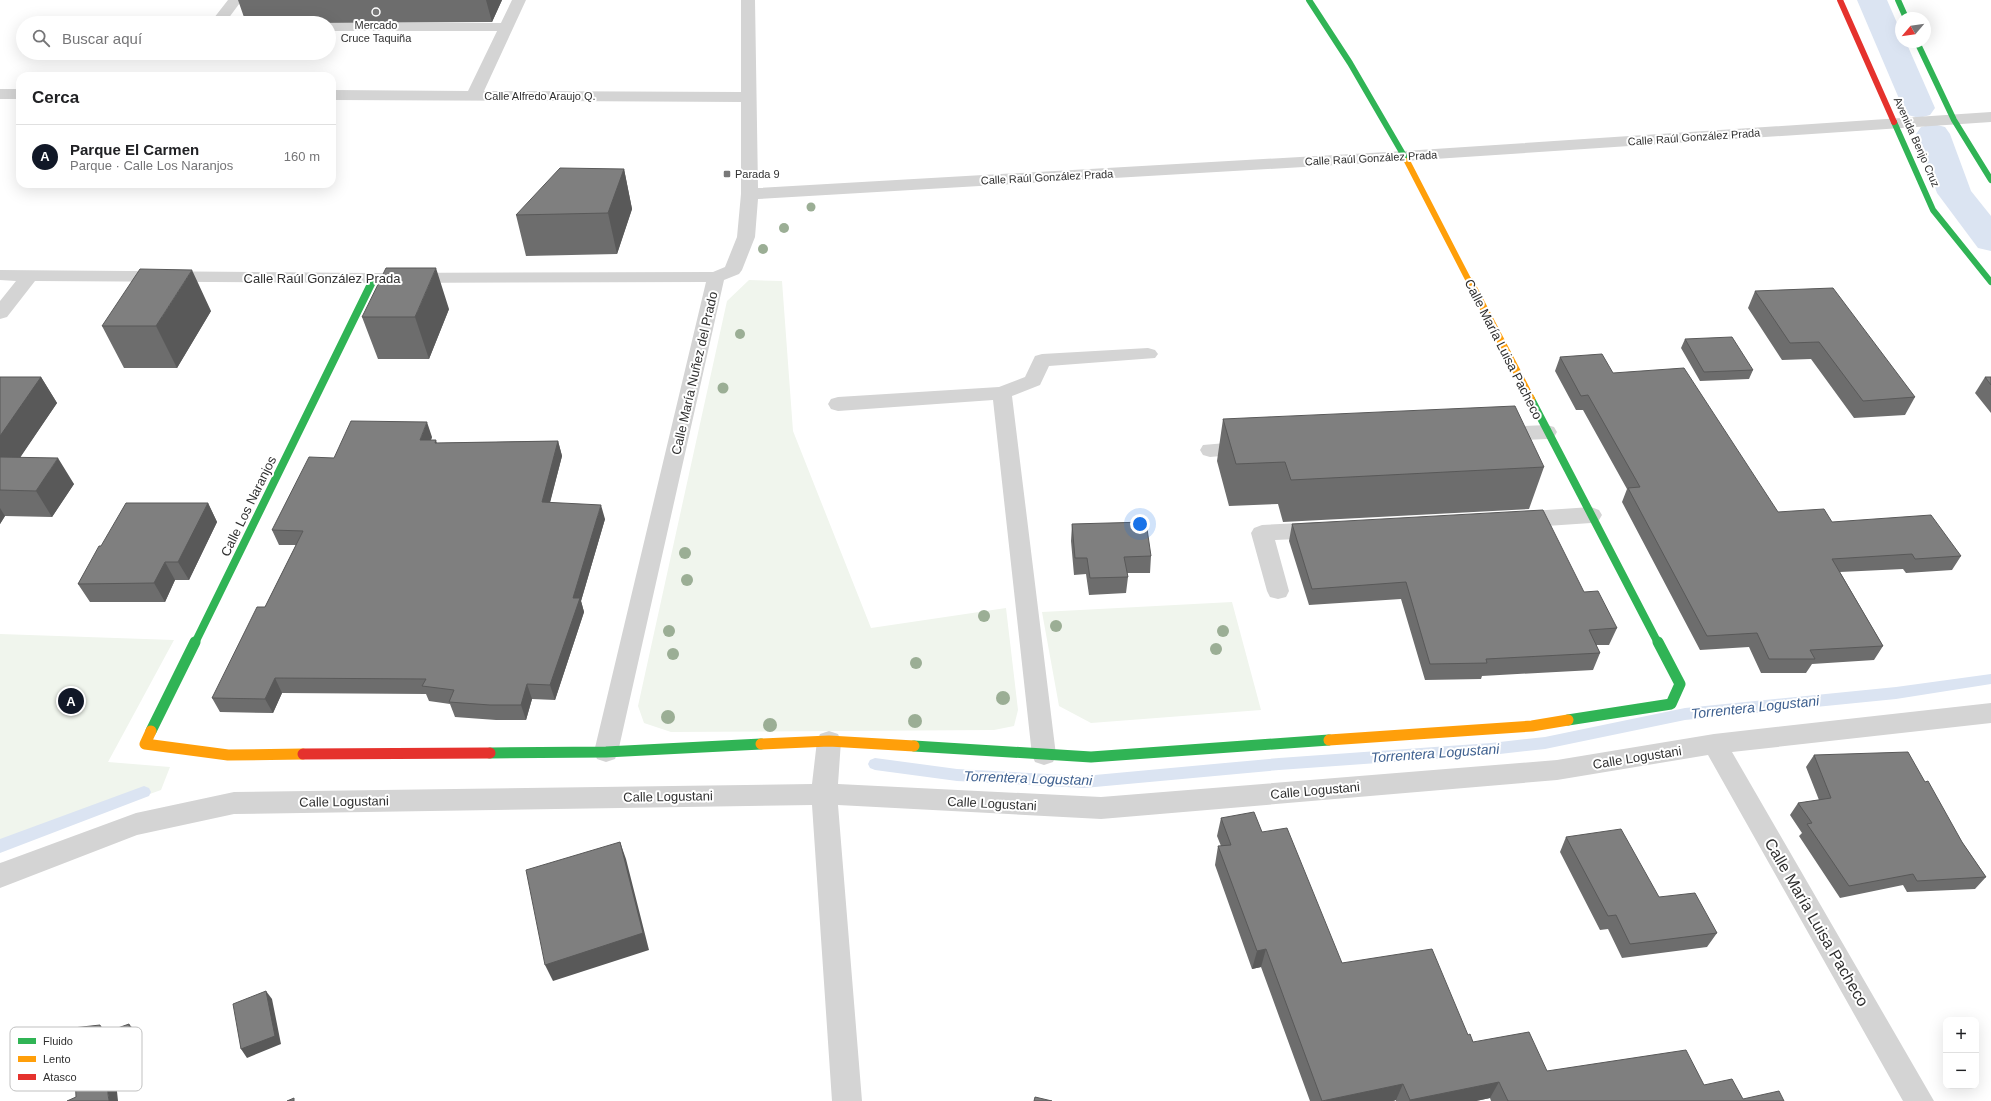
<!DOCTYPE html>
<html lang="es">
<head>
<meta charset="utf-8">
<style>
  :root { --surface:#fff; --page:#f6f6f6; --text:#202124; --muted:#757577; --line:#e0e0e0; --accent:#111827 }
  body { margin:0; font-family:Arial,sans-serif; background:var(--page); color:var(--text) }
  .controls { position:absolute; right:12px; bottom:12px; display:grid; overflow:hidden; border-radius:8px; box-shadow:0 4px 16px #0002 }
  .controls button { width:36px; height:36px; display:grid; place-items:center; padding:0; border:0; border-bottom:1px solid var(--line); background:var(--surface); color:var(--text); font:20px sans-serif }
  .compass { position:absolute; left:1895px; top:12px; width:36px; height:36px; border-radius:50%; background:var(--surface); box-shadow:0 4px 16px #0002; rotate:241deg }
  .you { position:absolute; left:1140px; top:524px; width:14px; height:14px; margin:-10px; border:3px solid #fff; border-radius:50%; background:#1a73e8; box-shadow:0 0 0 6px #1a73e833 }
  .badge { display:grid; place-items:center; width:26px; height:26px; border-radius:50%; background:var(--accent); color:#fff; font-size:13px; font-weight:700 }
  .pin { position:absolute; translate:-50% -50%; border:2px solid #fff; box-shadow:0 1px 4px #0006 }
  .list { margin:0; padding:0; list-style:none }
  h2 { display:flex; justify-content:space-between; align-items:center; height:52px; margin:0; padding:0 16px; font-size:17px }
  h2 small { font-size:13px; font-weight:400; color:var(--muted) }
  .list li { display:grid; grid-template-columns:26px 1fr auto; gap:12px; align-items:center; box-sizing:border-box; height:64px; padding:0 16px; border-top:1px solid var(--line) }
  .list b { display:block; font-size:15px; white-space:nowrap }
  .list p { margin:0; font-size:13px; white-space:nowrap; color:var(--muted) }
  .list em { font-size:13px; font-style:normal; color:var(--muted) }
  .icon { flex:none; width:22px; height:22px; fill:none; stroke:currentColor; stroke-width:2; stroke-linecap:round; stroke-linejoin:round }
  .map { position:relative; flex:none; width:1991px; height:1101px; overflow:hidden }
  .search { position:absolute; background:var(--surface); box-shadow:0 4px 16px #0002; left:16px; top:16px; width:320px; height:44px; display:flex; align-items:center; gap:10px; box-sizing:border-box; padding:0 14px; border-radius:22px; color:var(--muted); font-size:15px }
  .panel { position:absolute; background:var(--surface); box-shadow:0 4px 16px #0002; left:16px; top:72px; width:320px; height:116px; border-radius:12px }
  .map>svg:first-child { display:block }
</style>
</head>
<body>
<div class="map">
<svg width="1991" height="1101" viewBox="0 0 1991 1101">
  <rect width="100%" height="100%" fill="#fff"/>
  <path fill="#f0f5ed" d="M749,280L782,281L793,431L871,628L1006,608L1018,710L1014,726L994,730L671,732L644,723L638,706L727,301Z
    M1232,602L1261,710L1091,723L1059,706L1042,612Z
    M0,634L174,640L108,762L170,767L161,790L27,838L0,851Z"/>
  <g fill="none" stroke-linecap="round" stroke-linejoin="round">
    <path fill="#dbe4f2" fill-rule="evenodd" d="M1991,674V684L1896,699L1685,720L1545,749L1491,755L1279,770L1084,788L957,781L875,770L870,768L868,764L870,760L875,758L957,769L1084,776L1279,758L1491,743L1545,737L1685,708L1896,687Z
      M144,786L149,788L151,792L149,796L0,853V839Z"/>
    <path fill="#dbe4f2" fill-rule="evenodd" d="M1857,0H1887L1901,32V42H1906L1935,108L1930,115L1919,118L1908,115L1903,108Z
      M1933,124L1945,127L1950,134L1971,191L1991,216V251L1978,248L1937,193L1916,134L1921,127Z"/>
    <path fill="#d4d4d4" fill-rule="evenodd" d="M327,23H506L511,24L513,27L511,30L506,31H329V23Z
      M1547,425L1554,427L1557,432L1554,437L1547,439L1499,441L1492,439L1489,434L1492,429L1499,427Z
      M1249,441L1256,443L1259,448L1256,453L1210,457L1203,455L1200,450L1203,445Z
      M1591,507L1599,510L1602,515L1599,520L1591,523L1518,528L1510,525L1507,520L1510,515L1518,512Z
      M1320,522L1328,525L1331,530L1328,535L1320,538L1275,540L1289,591L1286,597L1278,599L1270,597L1267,591L1251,533L1254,528L1262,525Z"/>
    <path fill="#d4d4d4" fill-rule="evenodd" d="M228,0H242L225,23H210Z
      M512,0H526L484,91L741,92V0H755L758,188L1404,151L1991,112V122L1404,161L758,199L755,237L742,270L739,274L724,280L618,752L615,759L606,762L597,759L594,752L706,282L374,283L35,281L7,317L0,319V301L16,281L0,280V270L374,273L713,272L725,267L737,237L741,194V102L332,100V90L468,91Z
      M0,89H20V99H0Z
      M1148,348L1155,350L1158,354L1155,358L1049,366L1040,385L1012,396L1056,755L1053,762L1044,765L1035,762L1032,755L993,400L838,411L831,409L828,404L831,399L838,397L999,387L1025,377L1035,356L1042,354Z
      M1991,703V723L1732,752L1934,1101H1903L1708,755L1557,780L1101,819L838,805L862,1101H832L812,805L234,814L137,835L0,888V863L3,862L136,813L234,792L812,784L817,741L820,734L829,731L838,734L841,741L838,784L1101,797L1557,760L1714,734Z"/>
    <path stroke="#30b455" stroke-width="6" d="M1309,0L1350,63L1407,161
      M1898,0L1906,18
      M1917,42L1954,120L1991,180
      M1894,122L1933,210L1991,282
      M372,283L374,278"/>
    <path stroke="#30b455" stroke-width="8" d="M1531,399L1658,643
      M195,643L372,282"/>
    <path stroke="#30b455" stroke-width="11" d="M1568,720L1671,704L1680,684L1658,642
      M151,731L195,642
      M914,746L1091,757L1329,740
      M490,753L606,752L761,744"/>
    <path stroke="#ff9f0a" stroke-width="6" d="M1407,161L1470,283"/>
    <path stroke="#ff9f0a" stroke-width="8" d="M1470,282L1531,399"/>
    <path stroke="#ff9f0a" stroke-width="11" d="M151,731L145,744L228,755L303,754
      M1329,740L1532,726L1568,720
      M761,744L829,741L914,746"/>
    <path stroke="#e5322d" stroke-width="6" d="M1840,0L1894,122"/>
    <path stroke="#e5322d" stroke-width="11" d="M303,754L490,753"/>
  </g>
  <g fill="#9bae95">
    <circle cx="811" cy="207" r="4.5"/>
    <circle cx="784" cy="228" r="5"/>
    <circle cx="763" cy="249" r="5"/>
    <circle cx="740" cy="334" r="5"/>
    <circle cx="723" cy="388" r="5.5"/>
    <circle cx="685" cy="553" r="6"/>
    <circle cx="687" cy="580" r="6"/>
    <circle cx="984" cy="616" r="6"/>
    <circle cx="1056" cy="626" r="6"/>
    <circle cx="669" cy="631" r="6"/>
    <circle cx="1223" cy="631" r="6"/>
    <circle cx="1216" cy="649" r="6"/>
    <circle cx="673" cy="654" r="6"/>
    <circle cx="916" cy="663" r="6"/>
    <circle cx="1003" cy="698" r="7"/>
    <circle cx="668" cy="717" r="7"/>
    <circle cx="915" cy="721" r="7"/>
    <circle cx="770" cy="725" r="7"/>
  </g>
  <path fill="#6d6d6d" d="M238,0H502L492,22L310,23H246Z
    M624,169L632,209L617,254L526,256L516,215Z
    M1755,291L1915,397L1905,415L1854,418L1811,359L1782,360L1748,308Z
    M449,309L429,359H378L362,317Z
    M211,311L177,368H124L102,326Z
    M1685,339L1753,370L1749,379L1700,381L1681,348Z
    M1560,357L1613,373L1778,512L1832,522L1961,556L1952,570L1906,573L1903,569L1840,572L1883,646L1874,660L1812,664L1806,673H1761L1749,647L1700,650L1622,502L1627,489L1583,410H1576L1555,371Z
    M0,377H41L57,403L20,457L74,484L52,517L5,516L0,524Z
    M1985,377H1991V413L1975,393Z
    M1223,419L1544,467L1529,509L1283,522L1278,504L1229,506L1217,461Z
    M432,437L431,440H436L437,443L558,441L562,456L550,503L605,519L581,601L584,612L555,700L532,699L526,720H496L455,717L450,704L429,701L426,694L282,693L273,713L220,712L212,698L265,607L296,545H279L272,530L334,458Z
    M208,503L217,522L189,580H175L165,602H90L78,584L101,546Z
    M1072,524L1151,556L1150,573H1127L1128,577L1126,593L1089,595L1086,574L1074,575L1071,541Z
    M1292,524L1584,592L1617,628L1609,645H1596L1600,653L1593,670L1482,676L1481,679L1425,680L1401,599L1309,605L1289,541Z
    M1814,755L1925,782L1962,842L1986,877L1975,889L1907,892L1903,885L1840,898L1799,836L1802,833L1790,815L1798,803L1819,800L1806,767Z
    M1221,818L1262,832L1342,963L1468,1035L1473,1042L1547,1071L1704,1085L1743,1099L1784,1101H1491L1490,1098L1476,1101H1396V1100L1393,1101H1310L1261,967L1252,969L1215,865L1218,846H1221L1217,836Z
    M1566,837L1659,897L1717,933L1707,947L1622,958L1608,929L1600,930L1560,852Z"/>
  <path fill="#595959" d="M486,0H502L492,22Z
    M624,169L632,209L617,254L608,213Z
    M436,268L449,309L429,359L415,317Z
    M192,270L211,311L177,368L156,326Z
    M41,377L57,403L3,483L0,478V436Z
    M427,422L432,437L425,454L420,440Z
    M558,441L562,456L546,517L542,502Z
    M58,458L74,484L52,517L36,491Z
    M208,503L217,522L189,580L178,562Z
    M601,505L605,519L581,601L584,612L555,700L550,685L573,598Z
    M0,508L5,516L0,524Z
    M165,562L175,580L165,602L154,583Z
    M275,678L282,693L273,713L265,699Z
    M527,684L532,699L526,720L521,705Z
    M620,842L626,859L649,950L553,981L545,965Z
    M1266,949L1261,967L1252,969L1257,951Z
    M266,991L272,999L281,1044L247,1058L241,1049Z
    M129,1024L139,1035L141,1073L116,1082L118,1101H109L105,1072Z
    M100,1025L110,1036L101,1034Z
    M1499,1082L1490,1098L1476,1101H1409L1410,1100Z
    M1403,1084L1396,1100L1393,1101H1322Z"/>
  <path fill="#7f7f7f" stroke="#595959" d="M560,168L624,169L608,213L516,215Z
    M386,268H436L415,317H362Z
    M140,269L192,270L156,326H102Z
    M1833,288L1915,397L1863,401L1819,342L1790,343L1755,291Z
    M1732,337L1753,370L1704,372L1685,339Z
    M1602,354L1613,373L1684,368L1778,512L1824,509L1832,522L1931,515L1961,556L1915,559L1912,554L1832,559L1883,646L1810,650L1815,659H1769L1757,633L1707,636L1628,488L1640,487L1588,395L1581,396L1560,357Z
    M0,377H41L0,436Z
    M1985,377H1991V385Z
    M1515,406L1544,467L1291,480L1285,462L1236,464L1223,419Z
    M351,421L427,422L420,440H436L435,443L558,441L542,502L601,505L573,598H580L550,685L527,684L521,705H490L449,702L454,690L422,686L426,679L275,678L265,699L212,698L257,607H265L303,531L272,530L309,457L334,458Z
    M0,457L58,458L36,491L0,490Z
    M126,503H208L178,562H165L154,583L78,584L99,546H101Z
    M1543,510L1584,592L1598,591L1617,628L1589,630L1600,653L1486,659L1487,663L1430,664L1406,582L1312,589L1292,524Z
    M1146,522L1151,556L1124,557L1128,577L1090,578L1087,558H1075L1072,524Z
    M1908,752L1925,782L1928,781L1962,842L1986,877L1917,881L1913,874L1849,886L1807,824L1812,823L1798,803L1831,798L1814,755Z
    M1254,812L1262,832L1287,828L1342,963L1432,949L1468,1035L1470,1034L1473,1042L1529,1032L1547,1071L1686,1050L1704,1085L1732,1079L1743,1099L1779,1091L1784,1101H1508L1499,1082L1410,1100L1403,1084L1322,1101L1266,949L1257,951L1218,846L1231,845L1221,818Z
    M1621,829L1659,897L1695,893L1717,933L1630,944L1616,915L1608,916L1566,837Z
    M620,842L643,933L545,965L526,870Z
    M266,991L275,1036L241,1049L233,1004Z
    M129,1024L131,1062L105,1072L109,1101H67L76,1097L73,1028L100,1025L101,1034Z
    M1035,1097L1052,1101H1034Z
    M294,1098V1101H287Z"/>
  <g fill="#787878" stroke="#fff" stroke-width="1.5">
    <circle cx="376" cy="12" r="4"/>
    <rect x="723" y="170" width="8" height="8" rx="2"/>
  </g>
  <g text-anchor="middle" stroke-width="4" stroke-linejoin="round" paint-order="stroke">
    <g font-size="11" fill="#303030" stroke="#fff">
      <text x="376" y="29">Mercado<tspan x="376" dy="13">Cruce Taquiña</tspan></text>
      <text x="735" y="178" text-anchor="start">Parada 9</text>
    </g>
    <g font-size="11" fill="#303030" stroke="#fff">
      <text x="540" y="100">Calle Alfredo Araujo Q.</text>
      <text transform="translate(1694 137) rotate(-4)" y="4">Calle Raúl González Prada</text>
      <text transform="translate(1917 142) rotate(66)" y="4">Avenida Benjo Cruz</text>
      <text transform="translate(1371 158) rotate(-3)" y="4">Calle Raúl González Prada</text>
      <text transform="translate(1047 177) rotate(-3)" y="4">Calle Raúl González Prada</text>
    </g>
    <g font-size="13" fill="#303030" stroke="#fff">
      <text x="322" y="283">Calle Raúl González Prada</text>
      <text transform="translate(1504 349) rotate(63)" y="5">Calle María Luisa Pacheco</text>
      <text transform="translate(694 373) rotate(-77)" y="5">Calle María Nuñez del Prado</text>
      <text transform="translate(248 506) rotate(-64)" y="5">Calle Los Naranjos</text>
      <text transform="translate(1637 757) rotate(-9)" y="5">Calle Logustani</text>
      <text transform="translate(1315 790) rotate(-5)" y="5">Calle Logustani</text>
      <text transform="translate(668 796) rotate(-1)" y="5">Calle Logustani</text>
      <text transform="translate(344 801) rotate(-1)" y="5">Calle Logustani</text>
      <text transform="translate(992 803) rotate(3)" y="5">Calle Logustani</text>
    </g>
    <g font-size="14" font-style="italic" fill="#3f6190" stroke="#fff">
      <text transform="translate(1755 707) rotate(-6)" y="5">Torrentera Logustani</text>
      <text transform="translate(1435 753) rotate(-4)" y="5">Torrentera Logustani</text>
      <text transform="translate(1028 778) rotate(2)" y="5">Torrentera Logustani</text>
    </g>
    <g font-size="16" fill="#303030" stroke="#fff">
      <text transform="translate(1817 922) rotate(60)" y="6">Calle María Luisa Pacheco</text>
    </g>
  </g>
  <rect x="10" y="1027" width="132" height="64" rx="6" fill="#fff" stroke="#c1c1c1" stroke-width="1"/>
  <rect x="18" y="1038" width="18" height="6" fill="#30b455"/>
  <rect x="18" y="1056" width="18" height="6" fill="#ff9f0a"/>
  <rect x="18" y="1074" width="18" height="6" fill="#e5322d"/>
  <g font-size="11" fill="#303030">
    <text x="43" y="1045">Fluido</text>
    <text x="43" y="1063">Lento</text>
    <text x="43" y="1081">Atasco</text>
  </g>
</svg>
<div class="controls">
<button>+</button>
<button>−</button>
</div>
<svg class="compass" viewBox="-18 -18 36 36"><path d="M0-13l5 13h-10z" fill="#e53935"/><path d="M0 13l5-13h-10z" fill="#757577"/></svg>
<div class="you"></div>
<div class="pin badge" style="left:71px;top:701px">A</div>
<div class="search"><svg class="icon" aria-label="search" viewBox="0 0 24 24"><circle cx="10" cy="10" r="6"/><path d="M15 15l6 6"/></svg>Buscar aquí</div>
<section class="panel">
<h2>Cerca<small></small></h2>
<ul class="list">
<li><span class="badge">A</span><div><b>Parque El Carmen</b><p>Parque · Calle Los Naranjos</p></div><em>160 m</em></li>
</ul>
</section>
</div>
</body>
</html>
